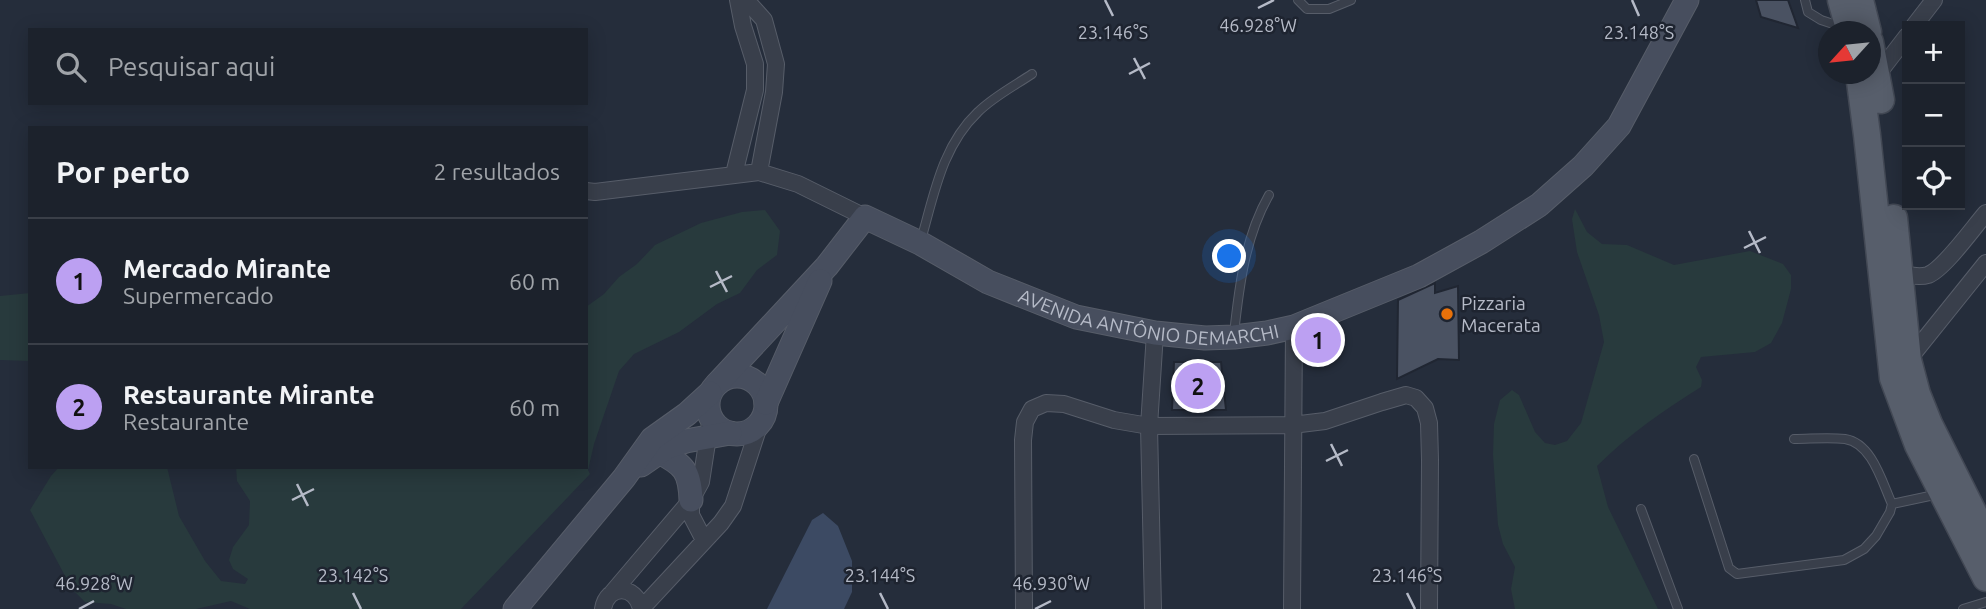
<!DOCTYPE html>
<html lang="pt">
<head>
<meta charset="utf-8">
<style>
  :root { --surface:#1c222c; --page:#252a34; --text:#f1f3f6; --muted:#a0a4a9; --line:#3a3f48; --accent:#bca0f2 }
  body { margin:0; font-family:Ubuntu,sans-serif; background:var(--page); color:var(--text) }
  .controls { position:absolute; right:21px; top:21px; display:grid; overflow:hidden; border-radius:0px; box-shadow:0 4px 18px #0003 }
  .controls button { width:63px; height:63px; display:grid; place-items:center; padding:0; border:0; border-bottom:2px solid var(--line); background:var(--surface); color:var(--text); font:35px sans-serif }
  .compass { position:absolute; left:1818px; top:21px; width:63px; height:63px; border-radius:50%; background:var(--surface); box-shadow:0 4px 18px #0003; rotate:243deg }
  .you { position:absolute; left:1230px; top:257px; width:24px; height:24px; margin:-18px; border:5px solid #fff; border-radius:50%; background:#1a73e8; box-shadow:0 0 0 10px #1a73e833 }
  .badge { display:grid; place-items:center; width:46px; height:46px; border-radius:50%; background:var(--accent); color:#111; font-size:23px; font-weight:700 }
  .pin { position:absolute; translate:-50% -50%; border:4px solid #fff; box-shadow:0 2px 7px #0006 }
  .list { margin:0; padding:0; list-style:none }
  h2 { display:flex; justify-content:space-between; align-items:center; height:91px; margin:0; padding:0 28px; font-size:30px }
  h2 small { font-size:23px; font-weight:400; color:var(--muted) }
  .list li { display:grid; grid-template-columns:46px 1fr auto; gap:21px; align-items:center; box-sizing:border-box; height:126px; padding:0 28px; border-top:2px solid var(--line) }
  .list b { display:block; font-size:26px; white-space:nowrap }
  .list p { margin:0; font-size:23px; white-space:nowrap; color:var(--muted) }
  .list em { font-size:23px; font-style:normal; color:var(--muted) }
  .icon { flex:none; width:38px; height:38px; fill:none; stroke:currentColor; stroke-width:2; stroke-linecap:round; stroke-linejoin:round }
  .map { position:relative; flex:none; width:1986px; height:609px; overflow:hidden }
  .search { position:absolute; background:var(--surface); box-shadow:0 4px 18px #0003; left:28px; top:28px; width:560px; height:77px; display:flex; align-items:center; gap:18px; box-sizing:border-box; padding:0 24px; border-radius:0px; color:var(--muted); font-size:26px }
  .panel { position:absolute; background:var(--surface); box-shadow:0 4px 18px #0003; left:28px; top:126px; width:560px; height:343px; border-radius:0px }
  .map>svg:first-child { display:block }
</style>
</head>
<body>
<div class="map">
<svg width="1986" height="609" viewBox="0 0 1986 609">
  <rect width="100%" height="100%" fill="#252d3b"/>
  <path fill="#283a3d" d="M1575,209L1587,232L1602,244L1627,245L1674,265L1750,251L1783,264L1791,275V289L1782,323L1771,343L1755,352L1701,357L1696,367L1702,380L1701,387C1664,410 1628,435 1597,466L1608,507L1658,609H1515L1511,589L1515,567L1503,544L1498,525L1493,455L1494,424L1500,400L1512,390L1519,395L1535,432L1545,443L1555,445L1567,441L1581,423L1604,342L1599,315L1577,252L1572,219Z
    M765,210L780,231L777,255L757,270L740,293L717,304L679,332L634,354L619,371L594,444L588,470L590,474L461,609H250L231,601L196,609H126L111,604L85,602L72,589L30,510L51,476L59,467H167L179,516L205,561L221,581L245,584L248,579L233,569L229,560L233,547L249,525L250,501L237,481L236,467H586V307L604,294L619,277L637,264L655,245L701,223L742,212Z
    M30,293V361L0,360V296Z"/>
  <path fill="#3c4a63" d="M823,513L838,526L852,561V592L844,609H767L812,520Z"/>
  <path fill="#4a5262" stroke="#202632" stroke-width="2" d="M1756,0H1788L1798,28L1761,17Z
    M1435,283V293L1458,286L1459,360L1438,359L1397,379L1398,300Z
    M1329,329V349L1308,352V337Z
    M1174,362H1221L1226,410H1172Z"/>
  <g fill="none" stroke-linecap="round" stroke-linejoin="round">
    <defs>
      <path id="lane" d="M1298,0L1307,9H1329L1351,0
        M1805,0L1808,12L1821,20L1842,27
        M921,240C934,195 942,146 978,112C993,97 1014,86 1032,74
        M1234,334C1239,287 1245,237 1269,195
        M1794,439C1810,439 1828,437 1845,439C1872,443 1882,482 1892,504
        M1694,459L1729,568L1737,574L1844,560L1864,549L1876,536L1890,512L1892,504L1939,494
        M1641,509L1678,609
        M1963,609L1986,602"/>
      <path id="street" d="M746,0L764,20L776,64L774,92L759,172
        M1914,26L1934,0
        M1877,75L1907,36
        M734,174L755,90V64L743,26L738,0
        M586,191L595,192L759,172L798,184L865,217
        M1900,274C1909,275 1919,278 1928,275C1944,269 1973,228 1986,213
        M1908,360L1986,263
        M691,500V515L704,540
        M612,593L691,500L701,482L711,417
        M642,608L721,523L733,506L760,423
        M603,609C607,584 636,584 641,609
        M1024,609L1023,440L1025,422L1032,409L1046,403L1064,404L1114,420L1149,426L1292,425L1325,421L1382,402L1406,395L1416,398L1425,408L1429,423L1430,460L1429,609
        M1153,609L1149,426L1155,333
        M1292,609L1294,327"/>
      <g id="secondary">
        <circle cx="737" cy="405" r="29"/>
        <path id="s1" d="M718,383L827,266L865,217L920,243L988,282L1076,317L1155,333L1205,338L1234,337L1267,333L1294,327L1419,276L1481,242L1539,205L1583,166L1619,126L1687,0"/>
        <path d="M766,403L820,281"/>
        <path d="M659,452C684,465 690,471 691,500"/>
        <path d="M641,465L667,447L686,441L730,433"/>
        <path d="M515,609L624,478L652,439L687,414L710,393"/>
      </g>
      <path id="primary" d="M1841,0L1850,32
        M1860,0L1868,32
        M1870,42L1881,100
        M1859,74L1867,135L1893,378L1918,445L1986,578
        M1894,218L1908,360L1917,394L1929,424L1986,538"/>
    </defs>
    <use href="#lane" stroke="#575d69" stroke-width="10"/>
    <use href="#street" stroke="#575d69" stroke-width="18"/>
    <use href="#secondary" stroke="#575d69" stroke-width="25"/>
    <use href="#primary" stroke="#424854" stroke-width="29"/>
    <use href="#lane" stroke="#393f4b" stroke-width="8"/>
    <use href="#street" stroke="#393f4b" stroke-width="16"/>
    <use href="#secondary" stroke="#474e5e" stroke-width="23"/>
    <use href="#primary" stroke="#575e6b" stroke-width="26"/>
  </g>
  <path fill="none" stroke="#b5bac7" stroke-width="2.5" d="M1105,0L1113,16M1632,0L1639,16M1258,8L1274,0M1134,58L1145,79M1129,74L1150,63M1749,231L1760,253M1744,248L1766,237M716,271L727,292M710,287L732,276M1331,444L1342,466M1326,461L1348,450M297,484L308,506M292,500L314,489M353,593L361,609M880,593L888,609M1407,593L1415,609M79,609L94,601M1035,609L1051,601"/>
  <circle fill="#e8710a" stroke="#1e2430" stroke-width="2.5" cx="1447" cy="314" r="7"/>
  <g text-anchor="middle" stroke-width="5" stroke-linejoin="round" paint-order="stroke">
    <g font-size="19" fill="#b5bac7" stroke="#1e2430" text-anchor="start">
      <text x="1461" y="310">Pizzaria<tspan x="1461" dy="22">Macerata</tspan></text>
    </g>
    <g font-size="19" fill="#b5bac7" stroke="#1e2430">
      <text dy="7" stroke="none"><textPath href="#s1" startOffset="528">AVENIDA ANTÔNIO DEMARCHI</textPath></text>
    </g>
  </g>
  <g font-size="18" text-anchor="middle" fill="#b5bac7" stroke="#1e2430" stroke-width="5" stroke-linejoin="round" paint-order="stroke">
    <text x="1258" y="32">46.928°W</text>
    <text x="1113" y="39">23.146°S</text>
    <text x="1639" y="39">23.148°S</text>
    <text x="353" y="582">23.142°S</text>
    <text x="880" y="582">23.144°S</text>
    <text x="1407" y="582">23.146°S</text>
    <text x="94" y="590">46.928°W</text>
    <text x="1051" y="590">46.930°W</text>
  </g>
</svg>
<div class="controls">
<button>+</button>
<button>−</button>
<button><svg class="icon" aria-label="locate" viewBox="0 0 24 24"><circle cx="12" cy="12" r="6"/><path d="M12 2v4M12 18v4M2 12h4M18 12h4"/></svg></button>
</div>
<svg class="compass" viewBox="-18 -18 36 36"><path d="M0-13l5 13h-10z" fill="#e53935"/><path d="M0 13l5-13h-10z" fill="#a0a4a9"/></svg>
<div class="you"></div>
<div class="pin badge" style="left:1318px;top:340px">1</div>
<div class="pin badge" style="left:1198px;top:386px">2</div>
<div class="search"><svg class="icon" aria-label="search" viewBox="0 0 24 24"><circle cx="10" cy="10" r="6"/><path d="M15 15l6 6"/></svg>Pesquisar aqui</div>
<section class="panel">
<h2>Por perto<small>2 resultados</small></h2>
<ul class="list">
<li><span class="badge">1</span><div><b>Mercado Mirante</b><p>Supermercado</p></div><em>60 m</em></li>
<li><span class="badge">2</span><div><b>Restaurante Mirante</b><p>Restaurante</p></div><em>60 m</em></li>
</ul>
</section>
</div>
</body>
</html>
